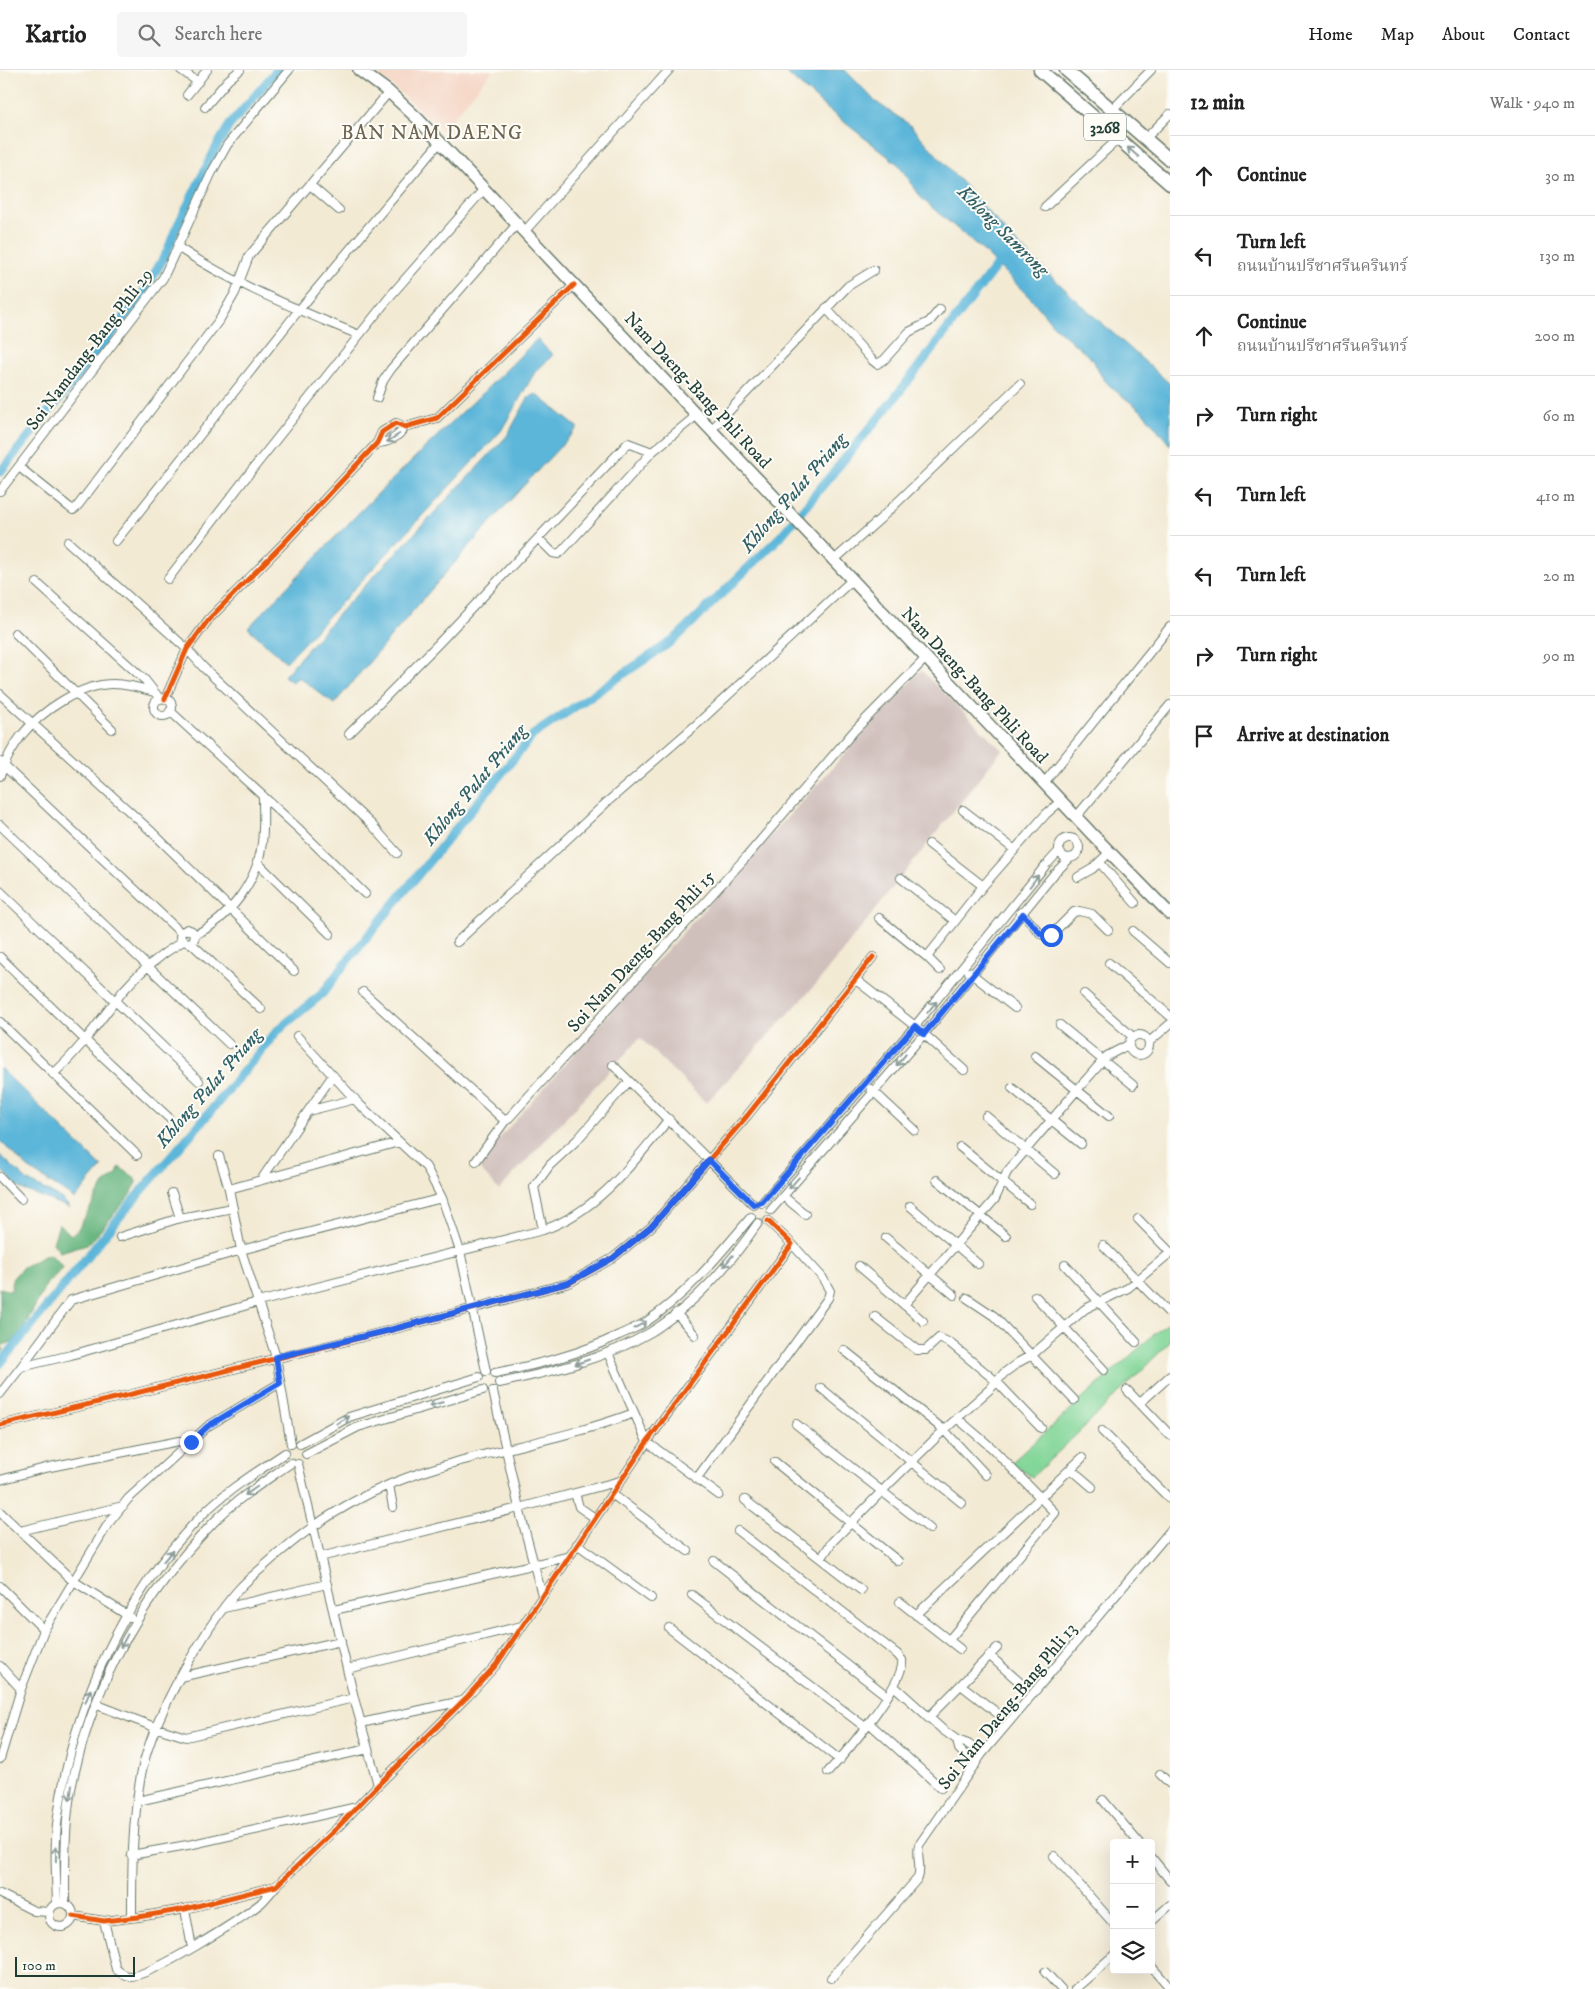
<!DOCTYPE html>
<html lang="en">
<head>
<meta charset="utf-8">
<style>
  :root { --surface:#fff; --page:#f6f6f6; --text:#222; --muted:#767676; --line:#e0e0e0 }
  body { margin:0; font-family:"IM FELL DW Pica","Noto Serif Thai",serif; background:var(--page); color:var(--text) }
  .controls { position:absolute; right:15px; bottom:15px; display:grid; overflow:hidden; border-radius:5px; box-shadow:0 5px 20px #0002 }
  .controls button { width:45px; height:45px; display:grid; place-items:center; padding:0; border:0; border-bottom:1px solid var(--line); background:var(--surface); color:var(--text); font:25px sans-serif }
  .scale { position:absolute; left:15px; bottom:12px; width:120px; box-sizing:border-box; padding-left:5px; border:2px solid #1f3d34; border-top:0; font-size:14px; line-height:18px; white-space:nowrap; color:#1f3d34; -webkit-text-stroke:4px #fdfcf7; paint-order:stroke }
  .stop { position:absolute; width:15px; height:15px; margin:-11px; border:4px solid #2563eb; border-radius:50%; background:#fff }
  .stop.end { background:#2563eb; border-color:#fff; box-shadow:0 1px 5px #0008 }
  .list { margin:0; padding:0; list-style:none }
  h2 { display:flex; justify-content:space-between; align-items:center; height:65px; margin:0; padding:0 20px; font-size:21px }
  h2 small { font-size:16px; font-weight:400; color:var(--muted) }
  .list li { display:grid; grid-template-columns:32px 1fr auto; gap:15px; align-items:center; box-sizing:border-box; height:80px; padding:0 20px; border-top:1px solid var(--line) }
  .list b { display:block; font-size:19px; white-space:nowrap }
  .list p { margin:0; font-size:16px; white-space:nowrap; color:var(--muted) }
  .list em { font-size:16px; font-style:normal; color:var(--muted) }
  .icon { flex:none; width:28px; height:28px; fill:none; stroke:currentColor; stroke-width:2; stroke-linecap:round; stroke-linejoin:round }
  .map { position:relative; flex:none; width:1170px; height:1919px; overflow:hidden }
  header { display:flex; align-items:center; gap:30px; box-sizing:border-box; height:70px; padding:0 25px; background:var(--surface); border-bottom:1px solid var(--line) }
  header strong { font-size:24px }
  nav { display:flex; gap:28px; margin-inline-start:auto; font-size:18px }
  .search { width:350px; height:45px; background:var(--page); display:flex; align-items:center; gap:12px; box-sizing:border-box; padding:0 18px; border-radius:5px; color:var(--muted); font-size:19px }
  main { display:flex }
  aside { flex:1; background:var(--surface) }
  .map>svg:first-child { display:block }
</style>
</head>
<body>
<header>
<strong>Kartio</strong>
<div class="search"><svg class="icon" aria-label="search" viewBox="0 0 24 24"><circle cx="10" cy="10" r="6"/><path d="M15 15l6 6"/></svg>Search here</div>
<nav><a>Home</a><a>Map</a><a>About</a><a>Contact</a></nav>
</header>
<main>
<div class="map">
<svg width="1170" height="1919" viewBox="0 0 1170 1919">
  <rect width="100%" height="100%" fill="#fdfcf7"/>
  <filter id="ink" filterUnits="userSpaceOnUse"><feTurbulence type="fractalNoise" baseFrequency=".02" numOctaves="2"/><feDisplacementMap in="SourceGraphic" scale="10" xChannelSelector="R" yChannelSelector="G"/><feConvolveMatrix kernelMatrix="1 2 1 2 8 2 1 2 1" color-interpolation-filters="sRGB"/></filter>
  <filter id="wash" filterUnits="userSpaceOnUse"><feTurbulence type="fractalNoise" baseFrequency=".0096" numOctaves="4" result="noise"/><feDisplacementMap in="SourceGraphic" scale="20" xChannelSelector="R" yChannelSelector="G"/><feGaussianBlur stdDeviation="1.12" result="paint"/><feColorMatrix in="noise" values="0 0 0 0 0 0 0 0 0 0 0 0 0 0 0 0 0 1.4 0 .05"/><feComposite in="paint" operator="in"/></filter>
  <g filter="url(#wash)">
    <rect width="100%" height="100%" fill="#f3ead4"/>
    <path fill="#f4d3c1" d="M372,0H493L442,61L394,17Z"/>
    <path fill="#d0c0bc" d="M921,600L1002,680L818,912L706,1033L640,968L499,1120L476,1095L607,946Z"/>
    <path fill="#83d699" stroke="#518a66" d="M1170,1250V1272L1074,1367L1032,1407L1011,1393Z"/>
    <path fill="#6ab781" stroke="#447a5a" d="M119,1097L133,1106L137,1113L129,1126L90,1173L60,1182L53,1173L59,1154L71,1165L78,1159L104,1114L117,1104Z
      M48,1184L57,1190L62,1197L57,1204L47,1213L22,1261L12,1272L0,1276L4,1279L0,1285V1218L11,1221L12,1209L23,1197Z"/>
    <path fill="#5bb6d9" stroke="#3d7a86" d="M783,0H845L876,32L910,55L1016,173L1086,239L1170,314V375C1160,363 1150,349 1139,339C1121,324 1102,315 1094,291L1053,255L1035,233L980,178L922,129L899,95L825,37Z
      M537,269L553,285L535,302L501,361L286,592L248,558C300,504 351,449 405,397C449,354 494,313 537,269Z
      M536,324L578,358C493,446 413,540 334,634L299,607L292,612L284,606L340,542L507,366L528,328Z
      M0,998L102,1097L75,1129L28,1098L0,1071Z
      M0,1085L28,1111L62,1129L70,1138L21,1119L0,1099Z"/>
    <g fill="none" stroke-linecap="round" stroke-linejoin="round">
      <path stroke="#5bb6d9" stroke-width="9" d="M0,402L104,274L145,220L167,182L175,161L216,78L229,56L277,0
        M0,1294L130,1134L204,1049L278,960L322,924L348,890L533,665L675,569L780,467L894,329L1003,187"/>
    </g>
  </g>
  <g filter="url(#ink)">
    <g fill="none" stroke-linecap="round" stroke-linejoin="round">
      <defs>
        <path id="street" d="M181,0L198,12
          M187,25L207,0
          M205,37L228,10L240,0
          M1112,40L1151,0
          M1145,69L1170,44
          M310,115L339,140
          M1045,137L1118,69
          M524,162L669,0
          M179,178C235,215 297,239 359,265
          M826,238L872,290L877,294L884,290L909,262L929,252L940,239
          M377,328L383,311L391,299L517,154
          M711,360L848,216L874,200
          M377,373C389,373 398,367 405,357
          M19,397L69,437L73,440L76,438L220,249L235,223L249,186L389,22
          M0,421L163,208L212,102L227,75L289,0
          M539,469L553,483L558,484L562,481L652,382
          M116,471L299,240L440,72
          M68,472L187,579L203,597L372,755L397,783
          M833,491L880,449L1020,314
          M168,509L248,405L392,224L484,119
          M37,513L145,610L160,629
          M15,563L112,659
          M0,624L152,762L294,901
          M154 637a9 9 0 1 1 18 0a9 9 0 1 1-18 0Z
          M165,629L187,579L209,549L284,473L377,373L382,362L396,353L405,357L437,348L574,215
          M170,641L299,759L365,824
          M349,664L438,574L628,373L652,382L697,345
          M0,692L181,863
          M0,706C5,692 12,678 21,666C41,641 81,614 113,614C127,614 141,618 154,622
          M1044,713L1170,557
          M963,740L1015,780
          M1076,747L1170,635
          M0,755L229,974
          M1059 778a10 10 0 1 1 20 0a10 10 0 1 1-20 0Z
          M929,774L983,816
          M257,792L330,864
          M1049,792L1059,781
          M1100,793L1135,833
          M1058,800L1070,788
          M1078,807L1092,799L1110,782
          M901,808L955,851
          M0,821L199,1011
          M1021,842L1041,864L1046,866L1054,862L1074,842L1079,841L1092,844L1108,860
          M879,848L927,887L940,900
          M1133,861L1170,893
          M194,865C229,850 258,810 262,773C264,757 263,742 263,726
          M457,872L606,733L697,654L852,510
          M191,873L261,939
          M0,887L86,971L168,1047
          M927,887L983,816L1046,744L1061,731
          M1109,893L1170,946
          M969,902L1015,938
          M856,910L915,956L964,1000
          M363,922L504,1050H507L748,785L854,661L926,588
          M1084,924L1133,967
          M0,952L137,1085
          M1060,955L1133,1015
          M1129 975a10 10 0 1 1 20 0a10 10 0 1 1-20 0Z
          M1149,972L1170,954
          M1035,986L1109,1046
          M613,995L754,1135
          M53,1004C81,979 100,950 123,921C140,901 160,885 183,871L189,873L193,871L195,867L192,861L187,859L181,863L180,867L183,871
          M1012,1018L1081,1074
          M871,1019L915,1060
          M308,1041L333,1005
          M986,1046L1055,1104
          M960,1077L1030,1134
          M219,1086L229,1119L399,1072
          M476,1091L505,1051
          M0,1107L21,1129
          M261,1110L308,1041L355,1029
          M937,1110L1006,1166
          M229,1119L241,1180L276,1287L291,1374
          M172,1123L180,1148
          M783,1126L805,1144
          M442,1128L460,1181L486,1301
          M762,1133L915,956L1045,796
          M910,1136L978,1194
          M771,1140L924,964L1054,804
          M1138,1149L1170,1182
          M543,1160L534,1117L550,1095L577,1070L629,1011
          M120,1167L180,1148L233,1138
          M886,1168L954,1225
          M1103,1175L1168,1242
          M1065,1195L1136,1272
          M859,1196L923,1251
          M1035,1226L1104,1300
          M967,1228L994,1246L1074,1330
          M904,1235L995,1129L1007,1102L1077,1020L1107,986L1128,975
          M676,1243L695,1265
          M875,1247L917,1280H926L939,1268L950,1273L997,1312L1041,1358
          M844,1280L944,1360L986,1405
          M608,1283L647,1372L719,1425
          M21,1297L71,1230L245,1179L442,1128L426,1097L359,1034L297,966
          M495,1303C540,1294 578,1285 619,1265C628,1261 638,1257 646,1252C688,1224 719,1185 751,1147
          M499,1313C551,1302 605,1289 651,1262C694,1235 730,1194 758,1153
          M821,1318L962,1433
          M1127,1320L1170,1365
          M493,1321L519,1438L542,1525
          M0,1324L21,1297L71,1285L258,1232L543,1160C598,1141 633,1093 669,1049
          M1140,1333L1170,1306
          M796,1354L930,1459
          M0,1355L124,1326L387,1261L569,1213L613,1188L651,1157L747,1046L873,887
          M1102,1361L1170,1429
          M300,1374L349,1347L479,1307
          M306,1384L358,1357L483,1320
          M775,1392L898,1491
          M298,1394L354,1628L378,1715
          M1071,1399L1092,1417
          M697,1408L828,1228L830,1221L822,1207L792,1174
          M0,1410L45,1398L179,1371H191
          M389,1415L393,1437
          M575,1423L579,1437L595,1448
          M612,1424L688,1481
          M745,1430L861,1520
          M0,1442L72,1510L130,1547
          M20,1461L123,1436
          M738,1461L897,1584L902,1590C906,1612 845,1684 828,1702
          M577,1474L651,1528
          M320,1487L519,1438L620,1411
          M821,1489L832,1472L892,1411L944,1360L990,1319L1004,1303L1019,1292L1032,1285L1085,1239L1128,1218L1170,1183
          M714,1491L887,1626
          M0,1516L44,1560
          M692,1525L865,1657
          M900,1532L960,1579
          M224,1538L327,1514
          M334,1540L567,1487
          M916,1545L1082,1388
          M669,1558L840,1690
          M949,1570L1055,1443L993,1379L957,1348
          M990,1586L1024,1616
          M0,1596L21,1619
          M347,1599L522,1556
          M180,1607L341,1571
          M961,1615L1001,1646
          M894,1616L943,1660L957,1670L968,1674L982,1684
          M95,1634L157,1658L186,1667L354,1628
          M928,1648L997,1578
          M361,1653L462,1631
          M869,1653L941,1718
          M957,1670L959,1679L975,1695
          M0,1689L21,1619L44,1560L108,1454L128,1429L208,1356L280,1313
          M1160,1704L1170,1714
          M1103,1730L1139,1773
          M138,1731L368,1679
          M131,1785L193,1774L357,1737
          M1054,1786L1114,1854
          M1151,1787L1170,1810
          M0,1824L34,1841L49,1842
          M49 1845a12 12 0 1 1 24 0a12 12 0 1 1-24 0Z
          M57,1833C56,1804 54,1775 58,1746C73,1635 124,1525 203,1444C227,1420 257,1402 285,1383
          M65,1833C65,1791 64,1746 74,1705C97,1606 143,1526 213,1453C236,1429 264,1412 291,1393
          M185,1839L192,1878
          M73,1846L104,1851L138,1847L185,1839L276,1816L337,1758L378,1715L468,1626L496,1595L647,1372L792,1174L768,1151
          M132,1847C132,1798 132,1749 142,1700C150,1664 167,1630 185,1598C201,1571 218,1542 239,1519C246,1511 255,1504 263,1497C301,1462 344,1433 393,1413C470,1382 555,1373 634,1343
          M104,1851L116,1899C120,1902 124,1906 129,1906C150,1908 241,1849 261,1833C266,1828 271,1822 276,1816
          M1151,1852L1170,1835
          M1151,1896L1170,1918
          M1045,1902L1061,1919
          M831,1908L918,1808C922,1797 916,1786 919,1775L982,1684L1170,1461
          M1075,1919L1114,1885"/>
        <path id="secondary" d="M359,0L389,22L418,49L1092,764L1170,844"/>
        <path id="primary" d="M1040,0L1170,114
          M1066,0L1170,90"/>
      </defs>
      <use href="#street" stroke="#697a6c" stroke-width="10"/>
      <use href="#secondary" stroke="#697a6c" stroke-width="14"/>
      <use href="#primary" stroke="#697a6c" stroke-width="15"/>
      <use href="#street" stroke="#fff" stroke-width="8"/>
      <use href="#secondary" stroke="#fff" stroke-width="11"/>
      <use href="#primary" stroke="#fff" stroke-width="12"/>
      <defs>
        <path id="cycleway" d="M165,629L187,579L209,549L284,473L377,373L382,362L396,353L405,357L437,348L574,215
          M0,1355L124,1326L387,1261L569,1213L613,1188L651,1157L747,1046L873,887
          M73,1846L104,1851L138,1847L185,1839L276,1816L337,1758L378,1715L468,1626L496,1595L647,1372L792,1174L768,1151"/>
      </defs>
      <use href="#cycleway" stroke="#fdfcf7" stroke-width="8"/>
      <use href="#cycleway" stroke="#e8590c" stroke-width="5"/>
    </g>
    <defs><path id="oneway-shaft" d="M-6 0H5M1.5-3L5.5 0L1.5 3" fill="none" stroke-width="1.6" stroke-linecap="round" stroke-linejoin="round" transform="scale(1.25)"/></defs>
    <g stroke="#8f9e9a">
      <use href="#oneway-shaft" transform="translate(1133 82) rotate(-139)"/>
      <use href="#oneway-shaft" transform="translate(393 368) rotate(148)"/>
      <use href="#oneway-shaft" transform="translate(1034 811) rotate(-53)"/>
      <use href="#oneway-shaft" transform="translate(932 937) rotate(-51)"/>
      <use href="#oneway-shaft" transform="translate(901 990) rotate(130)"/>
      <use href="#oneway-shaft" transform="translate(794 1113) rotate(131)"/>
      <use href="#oneway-shaft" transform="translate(728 1191) rotate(130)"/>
      <use href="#oneway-shaft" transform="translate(640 1255) rotate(-28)"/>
      <use href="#oneway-shaft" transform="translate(582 1292) rotate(161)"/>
      <use href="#oneway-shaft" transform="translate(436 1334) rotate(164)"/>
      <use href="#oneway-shaft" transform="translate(343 1350) rotate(-29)"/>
      <use href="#oneway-shaft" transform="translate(251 1421) rotate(145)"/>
      <use href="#oneway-shaft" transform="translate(168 1486) rotate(-50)"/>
      <use href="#oneway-shaft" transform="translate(124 1571) rotate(118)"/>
      <use href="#oneway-shaft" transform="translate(88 1626) rotate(-68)"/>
      <use href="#oneway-shaft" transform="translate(71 1723) rotate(97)"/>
      <use href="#oneway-shaft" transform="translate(56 1784) rotate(-89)"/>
    </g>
  </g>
  <g fill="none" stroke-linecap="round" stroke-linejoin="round" filter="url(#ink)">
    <path stroke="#2563eb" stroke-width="6" d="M191,1372L208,1356L280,1313L276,1287L386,1261L568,1213L613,1188L651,1157L709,1090L754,1135L762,1132L915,956L924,964L1023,844L1041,864L1051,865"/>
  </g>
  <g text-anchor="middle" stroke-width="4" stroke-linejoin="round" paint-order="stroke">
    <rect fill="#fdfcf7" stroke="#62766e" stroke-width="1" x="1084" y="43.5" width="42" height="27" rx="4"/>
    <g font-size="16" font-weight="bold" fill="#1f3d34">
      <text x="1105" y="63">3268</text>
    </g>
    <g font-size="18" fill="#1f3d34" stroke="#fdfcf7">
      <text transform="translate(89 279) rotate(-53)" y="6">Soi Namdang-Bang Phli 29</text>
      <text transform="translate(698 320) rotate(47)" y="6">Nam Daeng-Bang Phli Road</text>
      <text transform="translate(975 615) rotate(47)" y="6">Nam Daeng-Bang Phli Road</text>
      <text transform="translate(641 881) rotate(-48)" y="6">Soi Nam Daeng-Bang Phli 15</text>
      <text transform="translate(1007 1636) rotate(-51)" y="6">Soi Nam Daeng-Bang Phli 13</text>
    </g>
    <g font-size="19" font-style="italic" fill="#316166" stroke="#fdfcf7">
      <text transform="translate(1004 160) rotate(45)" y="7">Khlong Samrong</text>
      <text transform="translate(793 422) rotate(-49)" y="7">Khlong Palat Priang</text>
      <text transform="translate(474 714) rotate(-50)" y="7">Khlong Palat Priang</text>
      <text transform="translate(208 1017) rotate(-49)" y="7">Khlong Palat Priang</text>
    </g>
    <g font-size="20" letter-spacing="1" fill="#6d6451" stroke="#fdfcf7">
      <text x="432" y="69">BAN NAM DAENG</text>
    </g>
  </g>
</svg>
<div class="controls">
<button>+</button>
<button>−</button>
<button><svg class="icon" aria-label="layers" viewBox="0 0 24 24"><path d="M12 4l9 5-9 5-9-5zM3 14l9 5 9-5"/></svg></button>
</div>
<div class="scale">100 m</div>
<div class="stop" style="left:1051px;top:865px"></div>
<div class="stop end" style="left:191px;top:1372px"></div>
</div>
<aside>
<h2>12 min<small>Walk · 940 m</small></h2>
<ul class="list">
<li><svg class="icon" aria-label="ahead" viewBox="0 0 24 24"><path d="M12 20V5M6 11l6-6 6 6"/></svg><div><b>Continue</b></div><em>30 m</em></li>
<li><svg class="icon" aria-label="left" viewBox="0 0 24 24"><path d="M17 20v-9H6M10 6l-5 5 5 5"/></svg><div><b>Turn left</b><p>ถนนบ้านปรีชาศรีนครินทร์</p></div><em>130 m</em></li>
<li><svg class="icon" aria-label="ahead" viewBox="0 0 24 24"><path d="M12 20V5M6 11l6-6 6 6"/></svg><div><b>Continue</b><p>ถนนบ้านปรีชาศรีนครินทร์</p></div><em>200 m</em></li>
<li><svg class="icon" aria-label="right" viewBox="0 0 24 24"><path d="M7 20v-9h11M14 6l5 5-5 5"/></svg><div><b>Turn right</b></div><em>60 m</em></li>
<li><svg class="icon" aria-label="left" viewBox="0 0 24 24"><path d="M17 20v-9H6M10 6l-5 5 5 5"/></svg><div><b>Turn left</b></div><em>410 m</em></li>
<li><svg class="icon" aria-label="left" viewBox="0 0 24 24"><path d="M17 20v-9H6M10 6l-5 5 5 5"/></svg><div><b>Turn left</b></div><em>20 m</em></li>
<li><svg class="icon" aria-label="right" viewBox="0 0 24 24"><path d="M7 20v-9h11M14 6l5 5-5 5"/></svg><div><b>Turn right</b></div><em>90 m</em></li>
<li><svg class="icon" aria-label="arrive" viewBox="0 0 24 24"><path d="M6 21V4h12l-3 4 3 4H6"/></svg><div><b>Arrive at destination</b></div></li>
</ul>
</aside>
</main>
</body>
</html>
